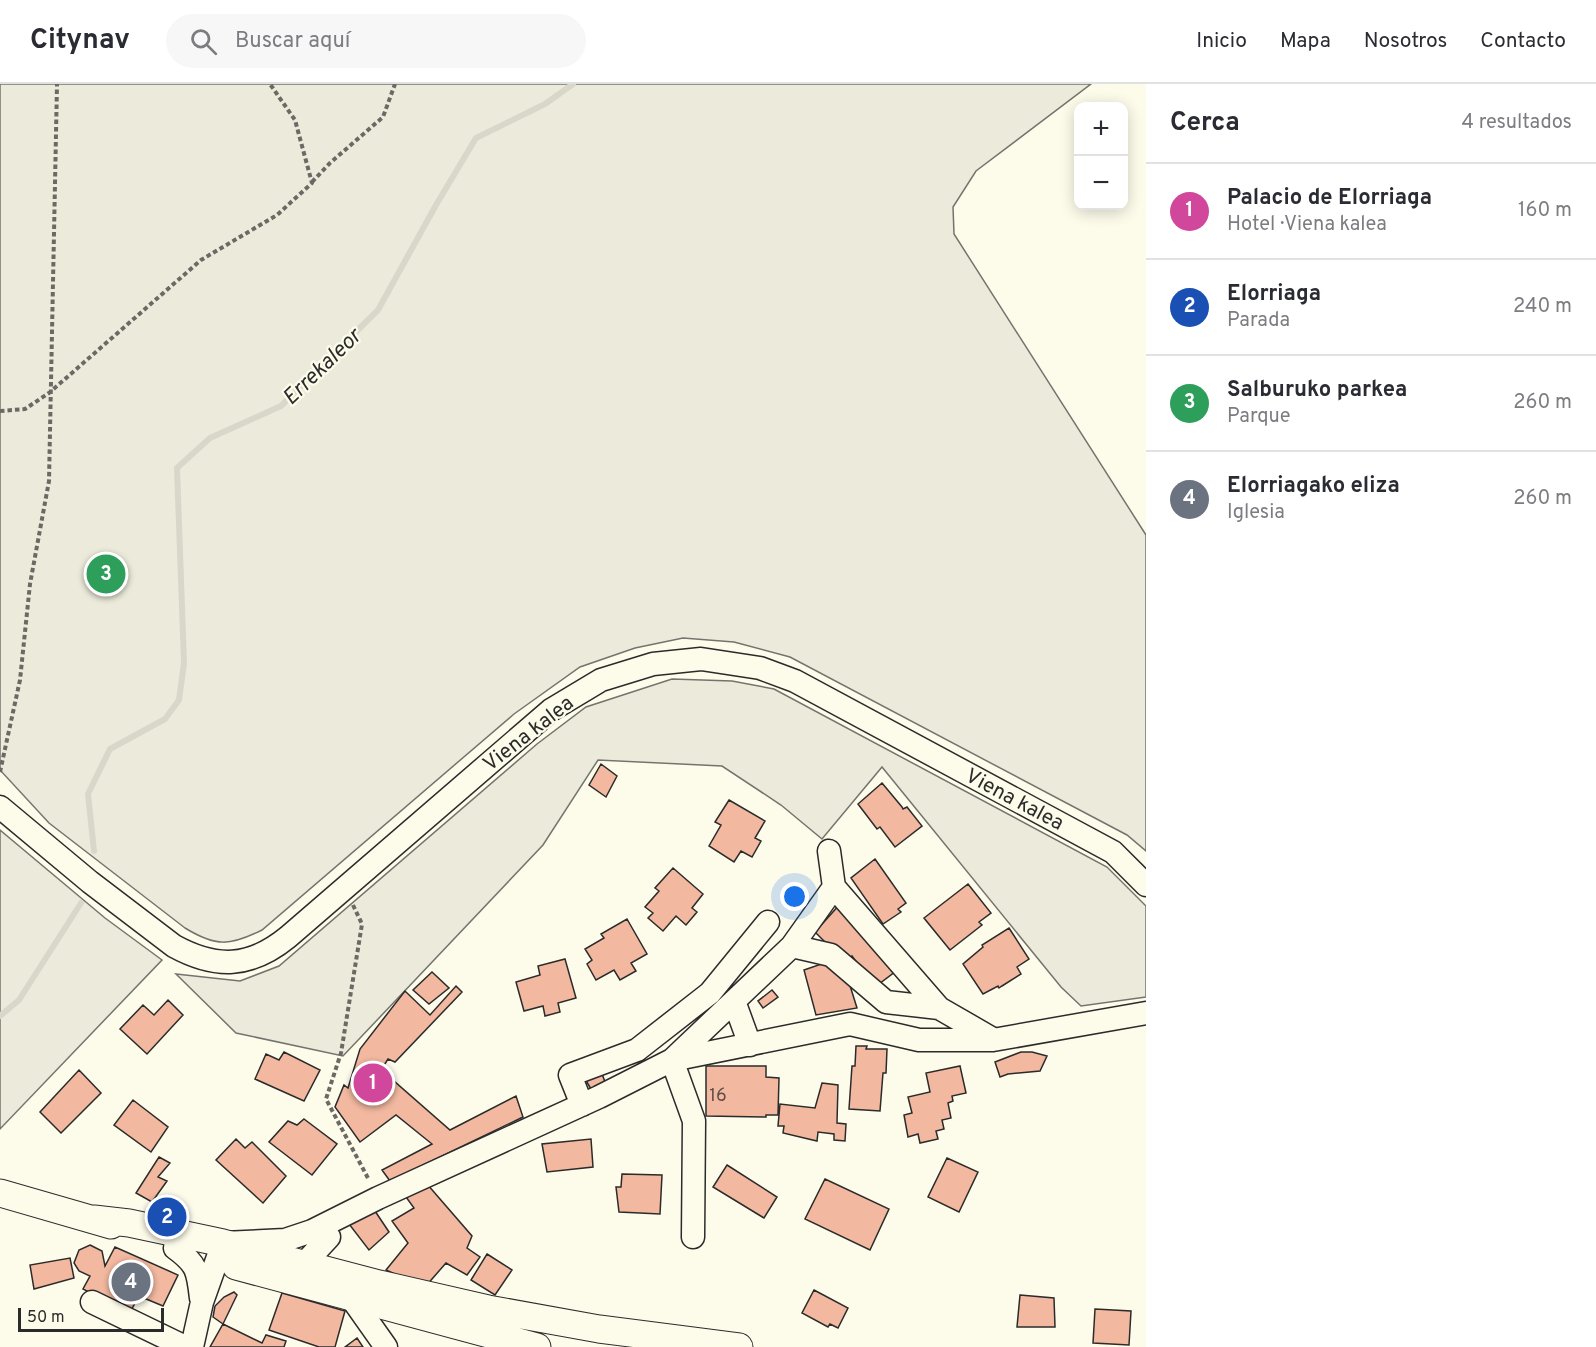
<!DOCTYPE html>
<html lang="es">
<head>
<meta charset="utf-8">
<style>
  :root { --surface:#fff; --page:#f7f7f7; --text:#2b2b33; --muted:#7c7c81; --line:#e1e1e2; --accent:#c62828 }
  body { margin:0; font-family:Overpass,sans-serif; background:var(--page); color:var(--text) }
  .controls { position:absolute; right:18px; top:18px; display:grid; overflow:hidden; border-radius:12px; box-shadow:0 3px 15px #0003 }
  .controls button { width:54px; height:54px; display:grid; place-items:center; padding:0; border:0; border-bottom:2px solid var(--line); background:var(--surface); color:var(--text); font:30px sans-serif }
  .scale { position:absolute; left:18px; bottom:15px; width:146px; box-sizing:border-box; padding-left:6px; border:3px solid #2b2b2b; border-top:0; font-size:16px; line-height:21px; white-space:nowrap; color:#2b2b2b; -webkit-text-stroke:4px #fdfbea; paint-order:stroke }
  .you { position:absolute; left:795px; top:813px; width:21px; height:21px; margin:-15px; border:4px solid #fff; border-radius:50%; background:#1a73e8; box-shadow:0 0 0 9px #1a73e833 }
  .badge { display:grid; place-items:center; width:39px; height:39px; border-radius:50%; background:var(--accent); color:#fff; font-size:20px; font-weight:700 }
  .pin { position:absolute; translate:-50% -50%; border:3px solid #fff; box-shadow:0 2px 6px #0006 }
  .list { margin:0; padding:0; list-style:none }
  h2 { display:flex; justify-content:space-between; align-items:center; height:78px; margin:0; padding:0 24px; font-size:26px }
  h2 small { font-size:20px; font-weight:400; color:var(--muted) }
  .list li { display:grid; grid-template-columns:39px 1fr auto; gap:18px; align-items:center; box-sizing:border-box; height:96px; padding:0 24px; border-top:2px solid var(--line) }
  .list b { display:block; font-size:22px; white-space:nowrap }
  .list p { margin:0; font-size:20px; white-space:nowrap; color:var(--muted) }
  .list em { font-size:20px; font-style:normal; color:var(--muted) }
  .icon { flex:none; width:33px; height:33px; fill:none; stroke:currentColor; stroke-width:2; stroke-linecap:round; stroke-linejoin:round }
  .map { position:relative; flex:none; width:1146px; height:1263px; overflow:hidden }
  header { display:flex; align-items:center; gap:36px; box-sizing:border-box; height:84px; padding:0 30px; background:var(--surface); border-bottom:2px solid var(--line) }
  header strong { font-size:28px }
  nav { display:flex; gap:33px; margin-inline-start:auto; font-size:21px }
  .search { width:420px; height:54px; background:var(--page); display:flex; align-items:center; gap:15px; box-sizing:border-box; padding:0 21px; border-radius:33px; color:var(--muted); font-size:22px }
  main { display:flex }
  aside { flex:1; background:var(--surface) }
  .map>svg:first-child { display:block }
</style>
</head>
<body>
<header>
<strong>Citynav</strong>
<div class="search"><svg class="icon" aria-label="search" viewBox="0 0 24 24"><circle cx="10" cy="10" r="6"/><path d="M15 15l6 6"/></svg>Buscar aquí</div>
<nav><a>Inicio</a><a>Mapa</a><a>Nosotros</a><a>Contacto</a></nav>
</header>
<main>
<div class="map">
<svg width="1146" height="1263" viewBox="0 0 1146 1263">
  <rect width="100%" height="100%" fill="#fdfbea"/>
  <path fill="#ecebdb" stroke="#74746e" stroke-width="1.5" d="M0,0H1091L976,87L953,123L954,150L1146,451V767L1127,751L790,573L734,558L683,554L635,564L580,583L514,630L262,846C230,862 216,863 185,844L49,739L0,686Z
    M672,595L732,597L774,605L1107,783L1146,822V913L1081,922L1061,903L882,683L822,755L781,721L722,682L598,676L543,761L343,972L236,949L176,890L240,897L279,882L537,660L586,623Z
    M0,746L105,834L162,876L0,1045Z"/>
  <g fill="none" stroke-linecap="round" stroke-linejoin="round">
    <path stroke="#d8d7c9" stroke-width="6" d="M94,767L88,710L110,665L165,635L179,616L184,579L177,384L210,354L281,322L378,226L436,121L476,54L545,20L573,0
      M0,932L19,916L81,819"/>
  </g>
  <path fill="#f2b8a0" stroke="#2b2b2b" stroke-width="1.5" d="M601,680L617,692L606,713L589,701Z
    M882,699L902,723L903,725L907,723L922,742L895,763L880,743L877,745L858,720Z
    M729,716L765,737L755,754L761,757L752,773L741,767L734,778L709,762L721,741L715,738Z
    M875,775L906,819L898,825L901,828L883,840L851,794Z
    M673,784L703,810L692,824L697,828L686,841L676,832L663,847L648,834L653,829L645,823L659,807L655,804Z
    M968,800L991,829L979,838L982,841L950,866L924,834Z
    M841,819L896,887L875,903L852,872L846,879L815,848Z
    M627,835L647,870L631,879L636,887L620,896L614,886L596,896L587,880L592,876L585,865L604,854L601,850Z
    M1009,844L1029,875L1017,883L1021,890L1002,902L999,904L998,902L983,910L963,880L983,863L982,861Z
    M565,875L576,914L558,919L560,928L545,932L543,922L524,927L516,898L540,891L538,882Z
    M827,878L847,892L857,924L816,931L804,886Z
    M432,888L449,904L429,920L413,906Z
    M456,902L462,908L395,978L388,975L374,997L387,991L450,1046L516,1012L523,1033L390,1097L382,1086L432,1060L396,1031L360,1058L335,1023L344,1001L348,1004L360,965L405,907L430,931Z
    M772,906L778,913L763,924L758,917Z
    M168,916L183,931L147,970L120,945L143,921L154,931Z
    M856,962H867L866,965H887L886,989H883L880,1027L849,1025L852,982H855Z
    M284,968L320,986L304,1017L255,995L266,970L279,976Z
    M1021,968H1032L1047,972L1040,987L1008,990L1000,993L995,978Z
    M706,982H766V993L779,994L778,1031H766V1033L706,1032Z
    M960,982L966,1009L952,1012L953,1017L948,1019L951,1034L942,1036L944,1045L936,1047L938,1055L920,1059L918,1050L908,1053L904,1031L912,1029L908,1013L930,1008L926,989Z
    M79,986L101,1009L61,1049L40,1028Z
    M601,987L605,998L591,1005L585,995Z
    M822,999L838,1001L837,1039L846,1040L845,1057L834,1056V1050L818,1048L817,1057L783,1049L784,1042H778L780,1020L815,1024Z
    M133,1016L168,1043L151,1068L114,1041Z
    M304,1035L337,1060L312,1091L269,1058L288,1037L297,1041Z
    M236,1055L245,1064L252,1058L286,1092L263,1119L216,1076Z
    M591,1055L593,1083L547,1088L542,1060Z
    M159,1073L170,1079L158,1093L167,1097L152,1118L136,1109Z
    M947,1074L978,1088L959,1128L928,1113Z
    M727,1081L777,1113L764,1134L713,1103Z
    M622,1090L662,1091L660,1130L619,1128L616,1103H621Z
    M825,1095L889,1125L870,1166L805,1135Z
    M427,1100L472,1152L467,1164L480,1173L467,1191L446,1179L425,1203L386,1186L408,1159L392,1137L414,1124L406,1113Z
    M373,1124L389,1148L369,1166L349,1140Z
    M90,1161L102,1167L105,1182L115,1163L178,1191L163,1222L139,1212L129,1230L83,1205L90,1192L79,1187L74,1179L79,1166Z
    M487,1170L512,1186L495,1211L471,1196Z
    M70,1174L74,1194L34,1205L30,1181Z
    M814,1206L848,1224L838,1244L830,1240L828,1243L802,1229Z
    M234,1208L237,1211L223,1240L213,1233L215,1222L224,1213Z
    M282,1209L345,1227L335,1263H319L269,1246Z
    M1020,1211L1054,1214L1055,1243H1017Z
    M1095,1225L1131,1227L1129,1261L1093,1259Z
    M223,1240L262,1259L266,1251L286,1257L284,1263H210Z
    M357,1254L363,1263H345Z"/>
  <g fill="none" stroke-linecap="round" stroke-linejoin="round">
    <defs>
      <path id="minor" d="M0,723L90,798L174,862C216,885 250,884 288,853L551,626L601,596L653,580L701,575L760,584L795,597L1113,768L1146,801
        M834,803L939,924
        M792,862L831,871L886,918L939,924L991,954
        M734,917L750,961
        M582,1021L570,991L637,966L710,909L768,838
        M693,1153L694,1037L672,976L792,862L834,803L829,767
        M175,1164C197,1180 198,1187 201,1214
        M291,1186L304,1180L329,1153
        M350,1212L386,1263
        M92,1218L185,1263
        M192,1263L202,1218L223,1159L285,1156L312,1147L378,1114L599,1013L672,976L850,940L919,956H993L1146,929"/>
      <path id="major" d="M0,1109L111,1141
        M94,1135L129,1139L223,1159L379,1200L488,1225L599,1245L739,1263
        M236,1182L537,1263"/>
    </defs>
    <use href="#minor" stroke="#2b2b2b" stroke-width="25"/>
    <use href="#major" stroke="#2b2b2b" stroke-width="29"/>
    <path stroke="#6a6964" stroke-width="4" stroke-dasharray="4.5 3" stroke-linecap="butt" d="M312,98L330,79L383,33L395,0
      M0,327L25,325L49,309L201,176L277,131L312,99L295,36L270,0
      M0,688L20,596L30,500L49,397L57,0
      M353,821L362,840L341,969L326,1015L369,1096"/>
    <use href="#minor" stroke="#fdfbea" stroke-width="22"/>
    <use href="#major" stroke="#fdfbea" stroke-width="27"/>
  </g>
  <g text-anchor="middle" stroke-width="4.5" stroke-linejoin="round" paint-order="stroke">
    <g font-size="18" fill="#5d4e48">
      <text x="718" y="1017">16</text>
    </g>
    <g font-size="21" fill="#2b2b2b" stroke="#fdfbea">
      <text transform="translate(528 649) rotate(-38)" y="7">Viena kalea</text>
      <text transform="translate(1015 715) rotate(28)" y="7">Viena kalea</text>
    </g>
    <g font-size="22" font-style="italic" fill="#2b2b2b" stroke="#fdfbea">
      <text transform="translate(321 282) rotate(-44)" y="8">Errekaleor</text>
    </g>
  </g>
</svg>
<div class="controls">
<button>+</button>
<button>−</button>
</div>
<div class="scale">50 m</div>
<div class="you"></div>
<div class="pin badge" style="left:373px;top:999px;background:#d1479c">1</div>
<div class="pin badge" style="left:167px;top:1133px;background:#1a4fb4">2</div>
<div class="pin badge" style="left:106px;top:490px;background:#2e9e5b">3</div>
<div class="pin badge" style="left:131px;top:1198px;background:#6b7280">4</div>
</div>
<aside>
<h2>Cerca<small>4 resultados</small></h2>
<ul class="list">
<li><span class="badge" style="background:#d1479c">1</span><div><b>Palacio de Elorriaga</b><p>Hotel · Viena kalea</p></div><em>160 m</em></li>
<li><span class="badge" style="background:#1a4fb4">2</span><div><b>Elorriaga</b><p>Parada</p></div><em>240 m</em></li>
<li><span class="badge" style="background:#2e9e5b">3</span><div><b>Salburuko parkea</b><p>Parque</p></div><em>260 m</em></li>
<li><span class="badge" style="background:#6b7280">4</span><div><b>Elorriagako eliza</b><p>Iglesia</p></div><em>260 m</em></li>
</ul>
</aside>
</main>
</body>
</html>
